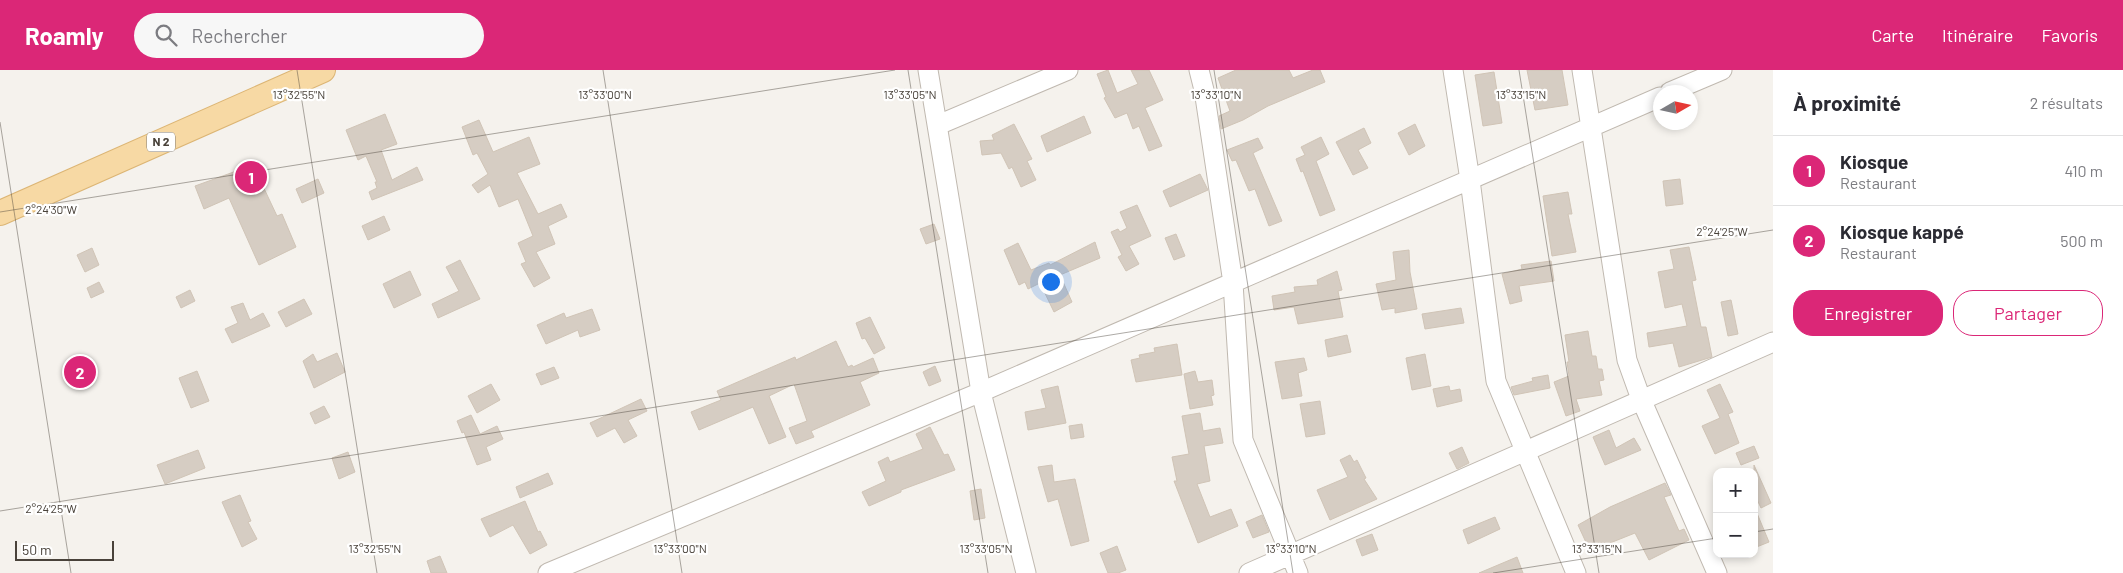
<!DOCTYPE html>
<html lang="fr">
<head>
<meta charset="utf-8">
<style>
  :root { --surface:#fff; --page:#f7f7f7; --text:#2b2b33; --muted:#7c7c81; --line:#e1e1e2; --accent:#db2777 }
  body { margin:0; font-family:Barlow,sans-serif; background:var(--page); color:var(--text) }
  .controls { position:absolute; right:15px; bottom:15px; display:grid; overflow:hidden; border-radius:10px; box-shadow:0 2px 8px #0003 }
  .controls button { width:45px; height:45px; display:grid; place-items:center; padding:0; border:0; border-bottom:1px solid var(--line); background:var(--surface); color:var(--text); font:25px sans-serif }
  .compass { position:absolute; left:1653px; top:15px; width:45px; height:45px; border-radius:50%; background:var(--surface); box-shadow:0 2px 8px #0003; rotate:81deg }
  .scale { position:absolute; left:15px; bottom:12px; width:99px; box-sizing:border-box; padding-left:5px; border:2px solid #49423a; border-top:0; font-size:14px; line-height:18px; white-space:nowrap; color:#49423a; -webkit-text-stroke:4px #fff; paint-order:stroke }
  .you { position:absolute; left:1050px; top:211px; width:18px; height:18px; margin:-12px; border:4px solid #fff; border-radius:50%; background:#1a73e8; box-shadow:0 0 0 8px #1a73e833 }
  .badge { display:grid; place-items:center; width:32px; height:32px; border-radius:50%; background:var(--accent); color:#fff; font-size:16px; font-weight:700 }
  .pin { position:absolute; translate:-50% -50%; border:2px solid #fff; box-shadow:0 1px 5px #0006 }
  .list { margin:0; padding:0; list-style:none }
  h2 { display:flex; justify-content:space-between; align-items:center; height:65px; margin:0; padding:0 20px; font-size:21px }
  h2 small { font-size:16px; font-weight:400; color:var(--muted) }
  .list li { display:grid; grid-template-columns:32px 1fr auto; gap:15px; align-items:center; box-sizing:border-box; height:70px; padding:0 20px; border-top:1px solid var(--line) }
  .list b { display:block; font-size:19px; white-space:nowrap }
  .list p { margin:0; font-size:16px; white-space:nowrap; color:var(--muted) }
  .list em { font-size:16px; font-style:normal; color:var(--muted) }
  .actions { display:flex; gap:10px; padding:15px 20px }
  .actions a { flex:1; padding:11px 0; border:1px solid var(--accent); border-radius:20px; text-align:center; font-size:18px; color:var(--accent) }
  .actions .main { background:var(--accent); color:#fff }
  .icon { flex:none; width:28px; height:28px; fill:none; stroke:currentColor; stroke-width:2; stroke-linecap:round; stroke-linejoin:round }
  .map { position:relative; flex:none; width:1773px; height:503px; overflow:hidden }
  header { display:flex; align-items:center; gap:30px; box-sizing:border-box; height:70px; padding:0 25px; background:var(--accent); color:#fff }
  header strong { font-size:24px }
  nav { display:flex; gap:28px; margin-inline-start:auto; font-size:18px }
  .search { width:350px; height:45px; background:var(--page); display:flex; align-items:center; gap:12px; box-sizing:border-box; padding:0 18px; border-radius:28px; color:var(--muted); font-size:19px }
  main { display:flex }
  aside { flex:1; background:var(--surface) }
  .map>svg:first-child { display:block }
</style>
</head>
<body>
<header>
<strong>Roamly</strong>
<div class="search"><svg class="icon" aria-label="search" viewBox="0 0 24 24"><circle cx="10" cy="10" r="6"/><path d="M15 15l6 6"/></svg>Rechercher</div>
<nav><a>Carte</a><a>Itinéraire</a><a>Favoris</a></nav>
</header>
<main>
<div class="map">
<svg width="1773" height="503" viewBox="0 0 1773 503">
  <rect width="100%" height="100%" fill="#f5f2ed"/>
  <path fill="#d6cdc3" stroke="#d0c4b6" d="M1108,0L1117,23L1138,14L1131,0H1149L1163,30L1145,38L1162,76L1149,81L1139,56L1133,59L1127,43L1115,48L1104,28L1106,27L1097,4Z
    M1236,0H1289L1293,8L1313,0H1320L1325,12L1268,36L1243,50L1221,59L1219,46L1230,41L1218,8Z
    M1527,0H1562L1568,35L1535,40Z
    M1494,2L1502,53L1483,56L1475,5Z
    M385,44L397,74L381,80L392,110L417,97L423,110L372,130L369,122L377,118L375,112H377L366,86L358,90L346,60Z
    M1084,46L1091,63L1047,82L1041,66Z
    M479,50L493,82L529,67L540,94L517,103L538,144L561,134L567,147L548,156L555,174L536,182L550,208L534,217L521,194L526,192L518,173L533,166L518,129L499,137L490,115L478,123L472,115L488,104L477,83L473,85L462,57Z
    M1014,54L1032,89L1027,91L1036,110L1021,117L1012,97L1009,99L1001,83L982,85L980,71L994,70L992,65Z
    M1415,54L1425,76L1409,85L1398,63Z
    M1364,58L1371,73L1358,80L1368,98L1353,105L1336,72Z
    M1321,67L1329,84L1316,91L1335,140L1320,146L1303,101L1301,102L1296,89L1305,85L1301,77Z
    M1258,68L1263,78L1253,83L1282,151L1269,156L1255,119L1249,121L1236,90L1232,91L1227,80Z
    M253,95L277,146L282,144L296,177L259,195L229,128L204,139L195,116Z
    M1200,104L1208,120L1170,137L1163,121Z
    M318,109L324,123L302,133L296,119Z
    M1680,109L1683,134L1666,136L1663,111Z
    M1568,122L1572,144H1568L1576,182L1552,186L1543,126Z
    M1137,135L1151,166L1129,176L1139,194L1126,201L1118,187L1122,185L1111,162L1118,159L1120,162L1127,158L1120,142Z
    M384,146L390,160L368,170L362,156Z
    M934,154L940,169L926,174L920,159Z
    M1176,164L1185,186L1174,190L1165,168Z
    M1095,172L1100,188L1060,205L1072,232L1054,242L1040,213L1028,219L1025,212L1019,215L1004,180L1018,173L1031,200L1049,193L1050,195Z
    M1689,177L1696,210L1692,211L1701,257H1706L1712,287L1679,297L1673,273L1649,277L1647,263L1687,256L1682,234L1665,238L1658,202L1674,199L1670,180Z
    M92,178L99,195L85,202L77,185Z
    M1409,180L1410,202L1417,239L1395,243V238L1382,240L1376,214L1396,210L1393,182Z
    M460,190L480,229L438,248L432,234L459,221L446,197Z
    M1551,191L1554,211L1519,216L1522,231L1510,234L1502,204L1522,199L1521,195Z
    M410,201L421,225L394,238L383,214Z
    M1337,201L1342,220L1338,221L1343,247L1298,254L1294,237L1274,240L1272,226L1295,222L1294,217L1318,215L1317,210Z
    M99,212L104,222L91,228L87,218Z
    M190,220L195,231L181,238L176,227Z
    M304,229L312,244L286,257L278,242Z
    M1731,230L1738,264L1728,266L1721,232Z
    M243,233L250,250L263,243L270,256L232,273L225,259L238,253L231,237Z
    M1461,238L1464,253L1425,259L1422,244Z
    M592,239L600,260L580,267L578,260L546,274L537,255L564,243L566,248Z
    M870,247L885,278L874,284L865,268L862,269L856,253Z
    M1588,261L1592,286H1596L1598,299H1602L1604,310L1599,311L1602,325L1576,329L1580,341L1566,346L1554,312L1569,306L1567,292H1569L1565,265Z
    M1347,265L1351,282L1328,287L1325,270Z
    M836,271L848,297L852,295L853,297L873,288L879,303L860,312L870,335L811,361L814,367L796,374L789,358L807,351L794,314L769,326L786,367L769,374L753,337L699,360L691,342L721,330L717,321L795,287L796,290Z
    M1177,274L1182,305L1136,312L1131,290L1140,288L1139,285L1155,282L1154,278Z
    M337,283L345,302L314,318L303,291L313,284L317,292Z
    M1425,284L1431,316L1412,320L1406,288Z
    M1304,288L1307,300L1298,303L1302,326L1282,329L1275,292Z
    M935,296L941,311L929,316L923,302Z
    M554,297L559,308L541,315L536,304Z
    M197,301L209,331L191,338L179,308Z
    M1195,301L1198,312L1212,310L1214,325L1211,326L1213,335L1190,339L1184,304Z
    M1548,305L1550,318L1514,325L1511,317L1533,311L1532,308Z
    M491,314L500,330L477,343L468,326Z
    M1720,314L1733,342L1728,344L1739,373L1715,384L1702,356L1720,348L1707,320Z
    M1058,316L1066,353L1028,360L1025,342L1046,338L1041,320Z
    M1449,316L1450,321L1460,319L1462,331L1437,337L1433,319Z
    M641,329L647,341L628,350L637,366L624,373L615,358L597,367L590,353Z
    M1320,331L1325,364L1306,367L1300,334Z
    M324,336L330,347L315,354L310,343Z
    M1200,343L1203,361L1220,358L1223,373L1204,376L1210,411L1197,414L1210,447L1231,439L1238,456L1198,473L1174,411H1177L1172,387L1189,384L1182,346Z
    M471,345L480,364L497,356L503,369L486,377L491,390L477,395L464,362L462,363L457,351Z
    M1082,354L1084,367L1071,369L1069,356Z
    M930,357L944,385L948,384L955,400L901,420V422L869,436L862,422L886,411L878,392L888,387L890,392L923,379L916,364Z
    M1609,360L1616,378L1634,368L1641,380L1605,395L1593,367Z
    M1754,376L1759,388L1741,395L1736,383Z
    M1462,377L1469,393L1457,399L1449,383Z
    M198,380L205,398L165,414L157,395Z
    M348,382L355,402L339,409L332,388Z
    M1350,385L1354,392L1357,390L1366,408L1364,409L1377,429L1330,450L1317,420L1348,407L1340,390Z
    M1052,395L1054,412L1075,409L1089,471L1071,476L1058,429L1048,432L1038,397Z
    M1754,395L1771,433L1761,438L1754,423Z
    M548,403L553,414L520,428L516,417Z
    M1665,413L1671,425L1664,427L1679,461L1684,459L1689,470L1649,490L1635,463L1590,481L1578,455L1610,437Z
    M981,419L985,448L974,450L970,421Z
    M240,425L251,451L248,452L257,469L242,477L222,432Z
    M525,431L538,462L540,461L547,475L530,484L513,455L490,467L481,449Z
    M1754,436L1769,472L1754,478Z
    M1262,445L1269,462L1253,468L1246,452Z
    M1495,447L1500,459L1468,474L1463,460Z
    M1372,464L1378,480L1362,486L1356,470Z
    M1117,476L1126,500L1118,503H1108L1100,483Z
    M440,486L447,503H431L427,491Z
    M1517,487L1523,503H1479Z"/>
  <g fill="none" stroke-linecap="round" stroke-linejoin="round">
    <defs>
      <path id="minor" d="M928,0L981,322L1026,503
        M1199,0L1204,20L1233,213L1243,370L1298,503
        M1453,0L1470,110L1496,311L1576,503
        M1582,0L1627,290L1641,329L1717,503
        M1670,22L1722,0
        M938,55L1068,0
        M548,503L981,322L1660,27
        M1249,503L1773,272"/>
      <path id="major" d="M0,143L323,0"/>
    </defs>
    <use href="#minor" stroke="#c0b9b0" stroke-width="21"/>
    <use href="#major" stroke="#dcb574" stroke-width="26"/>
    <use href="#minor" stroke="#fff" stroke-width="19"/>
    <use href="#major" stroke="#f7d9a4" stroke-width="24"/>
  </g>
  <path fill="none" stroke="#49423a" stroke-width="1" stroke-opacity="0.45" d="M297,0L377,503M603,0L682,503M908,0L988,503M1214,0L1293,503M1519,0L1599,503M0,52L71,503M0,142L895,0M0,441L1773,160M1754,462L1773,459M1493,503L1717,468"/>
  <g text-anchor="middle" stroke-width="4.5" stroke-linejoin="round" paint-order="stroke">
    <rect fill="#fff" stroke="#807b75" stroke-width="1" x="147" y="62.5" width="28" height="19" rx="4"/>
    <g font-size="12" font-weight="bold" fill="#49423a">
      <text x="161" y="76">N 2</text>
    </g>
  </g>
  <g font-size="12" text-anchor="middle" fill="#49423a" stroke="#fff" stroke-width="4.5" stroke-linejoin="round" paint-order="stroke">
    <text x="299" y="29">13°32'55"N</text>
    <text x="605" y="29">13°33'00"N</text>
    <text x="910" y="29">13°33'05"N</text>
    <text x="1216" y="29">13°33'10"N</text>
    <text x="1521" y="29">13°33'15"N</text>
    <text x="51" y="144">2°24'30"W</text>
    <text x="1722" y="166">2°24'25"W</text>
    <text x="51" y="443">2°24'25"W</text>
    <text x="375" y="483">13°32'55"N</text>
    <text x="680" y="483">13°33'00"N</text>
    <text x="986" y="483">13°33'05"N</text>
    <text x="1291" y="483">13°33'10"N</text>
    <text x="1597" y="483">13°33'15"N</text>
  </g>
</svg>
<div class="controls">
<button>+</button>
<button>−</button>
</div>
<svg class="compass" viewBox="-18 -18 36 36"><path d="M0-13l5 13h-10z" fill="#e53935"/><path d="M0 13l5-13h-10z" fill="#7c7c81"/></svg>
<div class="scale">50 m</div>
<div class="you"></div>
<div class="pin badge" style="left:251px;top:107px">1</div>
<div class="pin badge" style="left:80px;top:302px">2</div>
</div>
<aside>
<h2>À proximité<small>2 résultats</small></h2>
<ul class="list">
<li><span class="badge">1</span><div><b>Kiosque</b><p>Restaurant</p></div><em>410 m</em></li>
<li><span class="badge">2</span><div><b>Kiosque kappé</b><p>Restaurant</p></div><em>500 m</em></li>
</ul>
<div class="actions"><a class="main">Enregistrer</a><a>Partager</a></div>
</aside>
</main>
</body>
</html>
